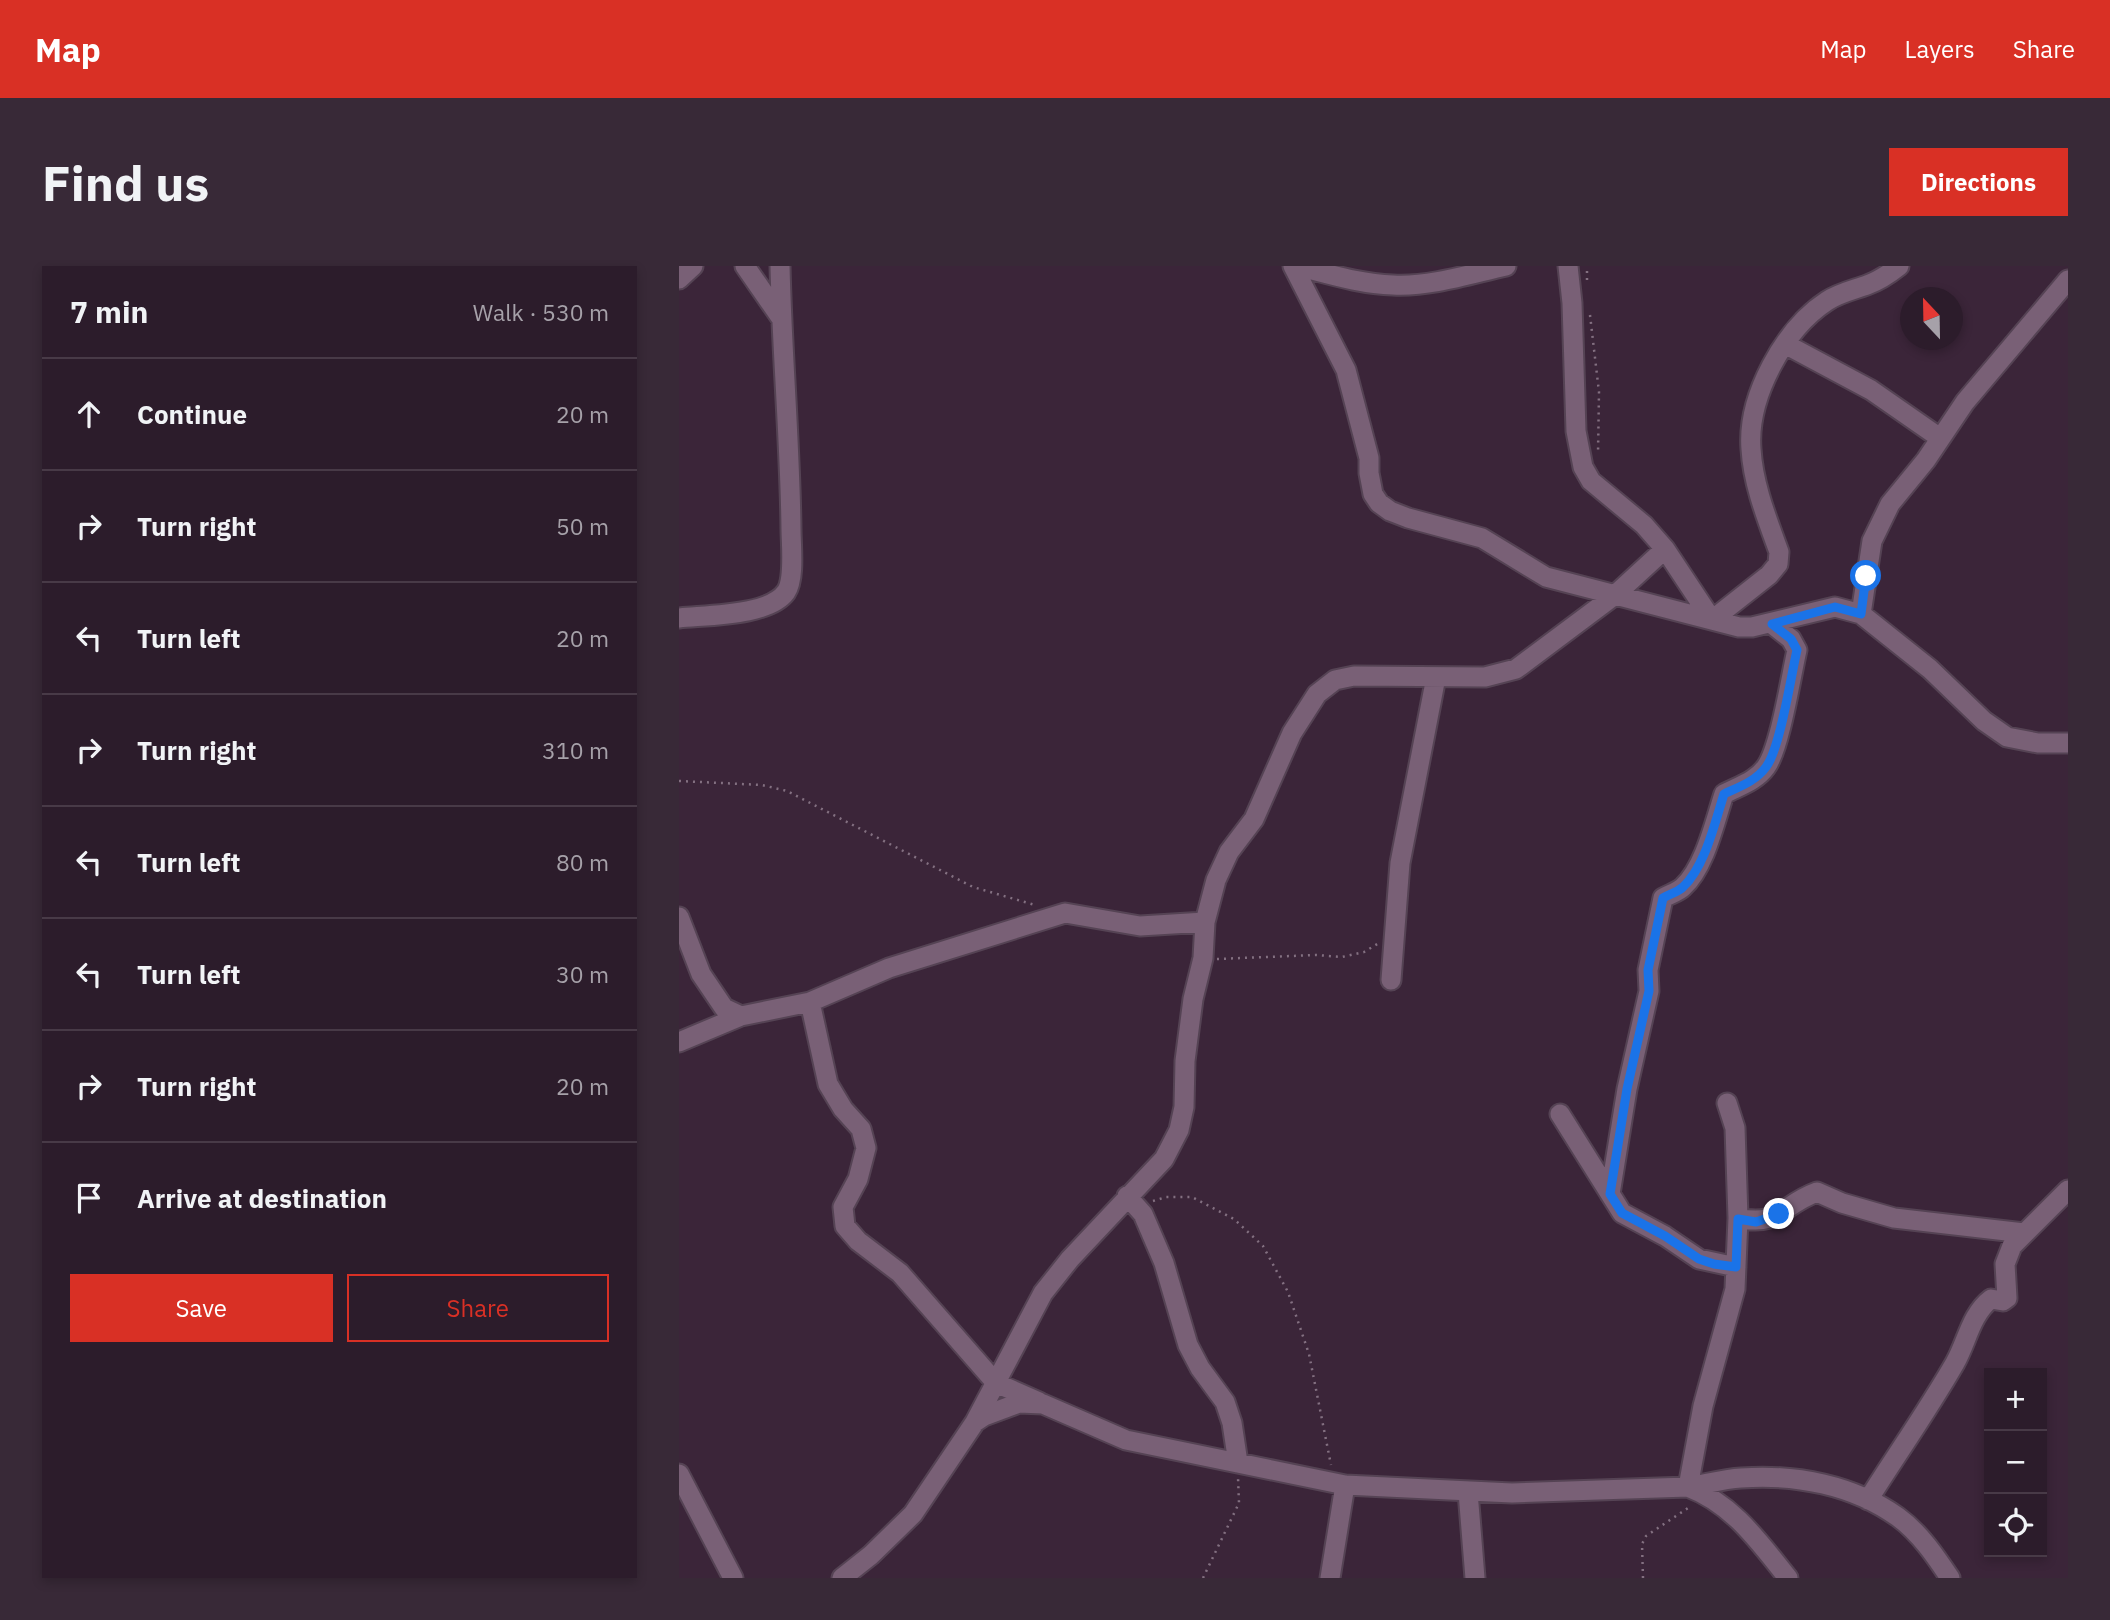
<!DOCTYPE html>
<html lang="en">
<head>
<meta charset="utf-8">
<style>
  :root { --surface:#2c1c2b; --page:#382937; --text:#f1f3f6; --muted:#a6a1a9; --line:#483a47; --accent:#d93025 }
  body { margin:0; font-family:"IBM Plex Sans",sans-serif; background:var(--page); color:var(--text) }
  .controls { position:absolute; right:21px; bottom:21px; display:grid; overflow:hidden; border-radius:0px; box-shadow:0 4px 10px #0003 }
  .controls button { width:63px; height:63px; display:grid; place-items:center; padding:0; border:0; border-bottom:2px solid var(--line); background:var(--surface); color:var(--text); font:35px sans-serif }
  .compass { position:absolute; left:1221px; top:21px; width:63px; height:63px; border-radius:50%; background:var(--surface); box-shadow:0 4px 10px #0003; rotate:338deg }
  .stop { position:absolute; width:21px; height:21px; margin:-16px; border:5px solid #1a73e8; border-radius:50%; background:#fff }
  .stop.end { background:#1a73e8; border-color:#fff; box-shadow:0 2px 7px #0008 }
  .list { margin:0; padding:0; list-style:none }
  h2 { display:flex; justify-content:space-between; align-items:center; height:91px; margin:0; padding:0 28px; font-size:30px }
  h2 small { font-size:23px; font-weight:400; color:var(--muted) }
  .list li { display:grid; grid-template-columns:46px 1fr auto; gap:21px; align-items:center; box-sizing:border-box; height:112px; padding:0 28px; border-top:2px solid var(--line) }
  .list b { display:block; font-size:26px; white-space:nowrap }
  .list em { font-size:23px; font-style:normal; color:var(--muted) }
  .actions { display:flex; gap:14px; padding:21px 28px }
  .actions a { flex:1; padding:16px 0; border:2px solid var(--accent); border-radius:0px; text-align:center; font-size:24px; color:var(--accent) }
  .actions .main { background:var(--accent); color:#fff }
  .icon { flex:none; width:38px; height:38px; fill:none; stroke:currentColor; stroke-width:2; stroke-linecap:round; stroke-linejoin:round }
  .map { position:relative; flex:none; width:1389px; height:1312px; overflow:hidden; border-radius:0px }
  header { display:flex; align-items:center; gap:42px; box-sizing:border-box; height:98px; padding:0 35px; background:var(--accent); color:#fff }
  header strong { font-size:33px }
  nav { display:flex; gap:38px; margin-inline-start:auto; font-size:24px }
  .intro { display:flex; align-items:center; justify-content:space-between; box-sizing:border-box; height:168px; padding:0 42px }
  h1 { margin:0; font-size:49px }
  .button { padding:18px 32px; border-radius:0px; background:var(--accent); color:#fff; font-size:24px; font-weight:700 }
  main { display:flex; gap:42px; padding:0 42px }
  aside { flex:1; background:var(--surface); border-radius:0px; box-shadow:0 4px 10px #0003 }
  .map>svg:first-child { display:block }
</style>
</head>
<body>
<header>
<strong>Map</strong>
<nav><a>Map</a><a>Layers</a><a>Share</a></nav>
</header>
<div class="intro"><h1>Find us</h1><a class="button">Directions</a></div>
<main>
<aside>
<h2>7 min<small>Walk · 530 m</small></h2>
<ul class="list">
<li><svg class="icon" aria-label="ahead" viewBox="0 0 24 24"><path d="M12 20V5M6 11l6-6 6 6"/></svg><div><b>Continue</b></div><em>20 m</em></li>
<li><svg class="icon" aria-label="right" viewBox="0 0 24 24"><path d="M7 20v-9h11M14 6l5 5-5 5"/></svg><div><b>Turn right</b></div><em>50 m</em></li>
<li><svg class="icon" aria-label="left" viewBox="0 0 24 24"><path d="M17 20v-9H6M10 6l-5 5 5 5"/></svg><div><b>Turn left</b></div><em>20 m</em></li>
<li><svg class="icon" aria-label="right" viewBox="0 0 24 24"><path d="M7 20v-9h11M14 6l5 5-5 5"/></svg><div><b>Turn right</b></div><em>310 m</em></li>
<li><svg class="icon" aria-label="left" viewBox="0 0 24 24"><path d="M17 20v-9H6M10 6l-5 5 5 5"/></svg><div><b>Turn left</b></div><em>80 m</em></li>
<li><svg class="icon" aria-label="left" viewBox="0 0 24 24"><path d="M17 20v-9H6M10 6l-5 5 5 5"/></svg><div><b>Turn left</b></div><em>30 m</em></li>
<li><svg class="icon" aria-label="right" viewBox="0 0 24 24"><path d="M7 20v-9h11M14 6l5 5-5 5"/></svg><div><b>Turn right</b></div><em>20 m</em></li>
<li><svg class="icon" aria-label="arrive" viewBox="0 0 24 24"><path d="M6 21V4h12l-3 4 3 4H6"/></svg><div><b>Arrive at destination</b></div></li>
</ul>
<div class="actions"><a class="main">Save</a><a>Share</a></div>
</aside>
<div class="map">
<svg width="1389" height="1312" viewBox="0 0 1389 1312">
  <rect width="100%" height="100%" fill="#3b2539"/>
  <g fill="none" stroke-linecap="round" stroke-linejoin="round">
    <defs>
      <path id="minor" d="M66,0L102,52
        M614,0L667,104L690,192V207L694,228L700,237L711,245L729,252L803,272L867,311L1033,354L1090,309L1099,298L1100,286C1088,253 1074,218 1072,183C1068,131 1105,63 1148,35C1160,27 1174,24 1188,19C1199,15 1210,8 1220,0
        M618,0C650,8 681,18 714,19C752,21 791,8 827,0
        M889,0L893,37L897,165L904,201L912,215L965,259L986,283L1033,354L1060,361H1073L1156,341L1182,348L1251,403L1305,455L1328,471L1359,477H1389
        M0,13L14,0
        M1106,78L1192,124L1261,172
        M1182,348L1193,275L1211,238L1247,194L1286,136L1389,14
        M0,352C28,349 90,350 107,326C116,313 112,279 112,263C111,175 103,88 101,0
        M0,651L22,708L45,742L62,750L131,736L210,702L386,647L461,660L526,656
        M712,714L721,597L757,411
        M131,736L149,818L164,843L182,863L187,882L179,913L164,941L166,960L179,975L221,1007L317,1117L360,1136
        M0,776L62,750
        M1048,837L1056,862L1059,952L1056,1023L1024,1140L1009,1221C1027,1218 1045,1213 1062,1212C1117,1208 1174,1219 1219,1251C1241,1267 1257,1291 1271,1312
        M881,848L943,947L986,970L1020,993L1057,1001
        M931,928L948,823L970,725L969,704L984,632C991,628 999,626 1004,621C1026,601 1036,555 1045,528C1060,520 1077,515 1087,501C1101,482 1112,410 1118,384L1112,373L1093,358
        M448,930L464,948L485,997L509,1079L521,1102L546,1136L553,1157L559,1197
        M1059,952C1101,961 1102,939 1138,926L1163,937L1215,952L1345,967
        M296,1156L364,1027L391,993L485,893L500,864L505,841L506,795L514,733L524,692L526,656L537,614L550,586L575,553L613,467L638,428L656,414L675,410L806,411L837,403L936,329L986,283
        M0,1208L54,1312
        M789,1226L796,1312
        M1189,1234C1218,1188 1249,1144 1276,1097C1288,1076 1292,1048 1312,1033L1324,1035L1328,1032L1326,998L1333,980L1389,924
        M163,1312L192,1289L234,1248L296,1156L305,1150L340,1137L364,1138L447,1174L666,1219L833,1227L1009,1221C1054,1238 1080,1276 1109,1312
        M651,1312L666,1219"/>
    </defs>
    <use href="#minor" stroke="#554354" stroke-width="23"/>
    <path stroke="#837081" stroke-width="2.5" stroke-dasharray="2 5" stroke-linecap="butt" d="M908,14V0
      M911,49L920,126L919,188
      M0,515L83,519L108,525L294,621L356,639
      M538,693L637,689L663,691L685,686L700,677
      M474,935L487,931H513L555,953L584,980L609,1026L630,1088L652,1199
      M524,1312L560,1237L559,1211
      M964,1312L963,1278L967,1270L1012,1240"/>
    <use href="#minor" stroke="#796076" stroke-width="19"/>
  </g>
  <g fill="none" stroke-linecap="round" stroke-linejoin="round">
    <path stroke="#1a73e8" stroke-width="9" d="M1100,948L1077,956L1059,953L1057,1001L1035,998L1020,993L986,970L943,947L931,928L948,823L970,725L969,704L984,632C991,628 999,626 1004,621C1026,601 1036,556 1045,528C1060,521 1077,515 1087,501C1101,483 1112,410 1118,384L1112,373L1093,358L1156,341L1182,348L1187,310"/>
  </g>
</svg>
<div class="controls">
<button>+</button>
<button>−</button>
<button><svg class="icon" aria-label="locate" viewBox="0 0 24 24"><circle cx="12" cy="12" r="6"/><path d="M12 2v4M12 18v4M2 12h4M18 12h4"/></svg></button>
</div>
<svg class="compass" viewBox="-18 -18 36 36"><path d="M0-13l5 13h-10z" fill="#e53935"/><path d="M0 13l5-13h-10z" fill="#a6a1a9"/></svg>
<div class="stop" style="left:1187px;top:310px"></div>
<div class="stop end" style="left:1100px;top:948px"></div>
</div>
</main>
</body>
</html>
